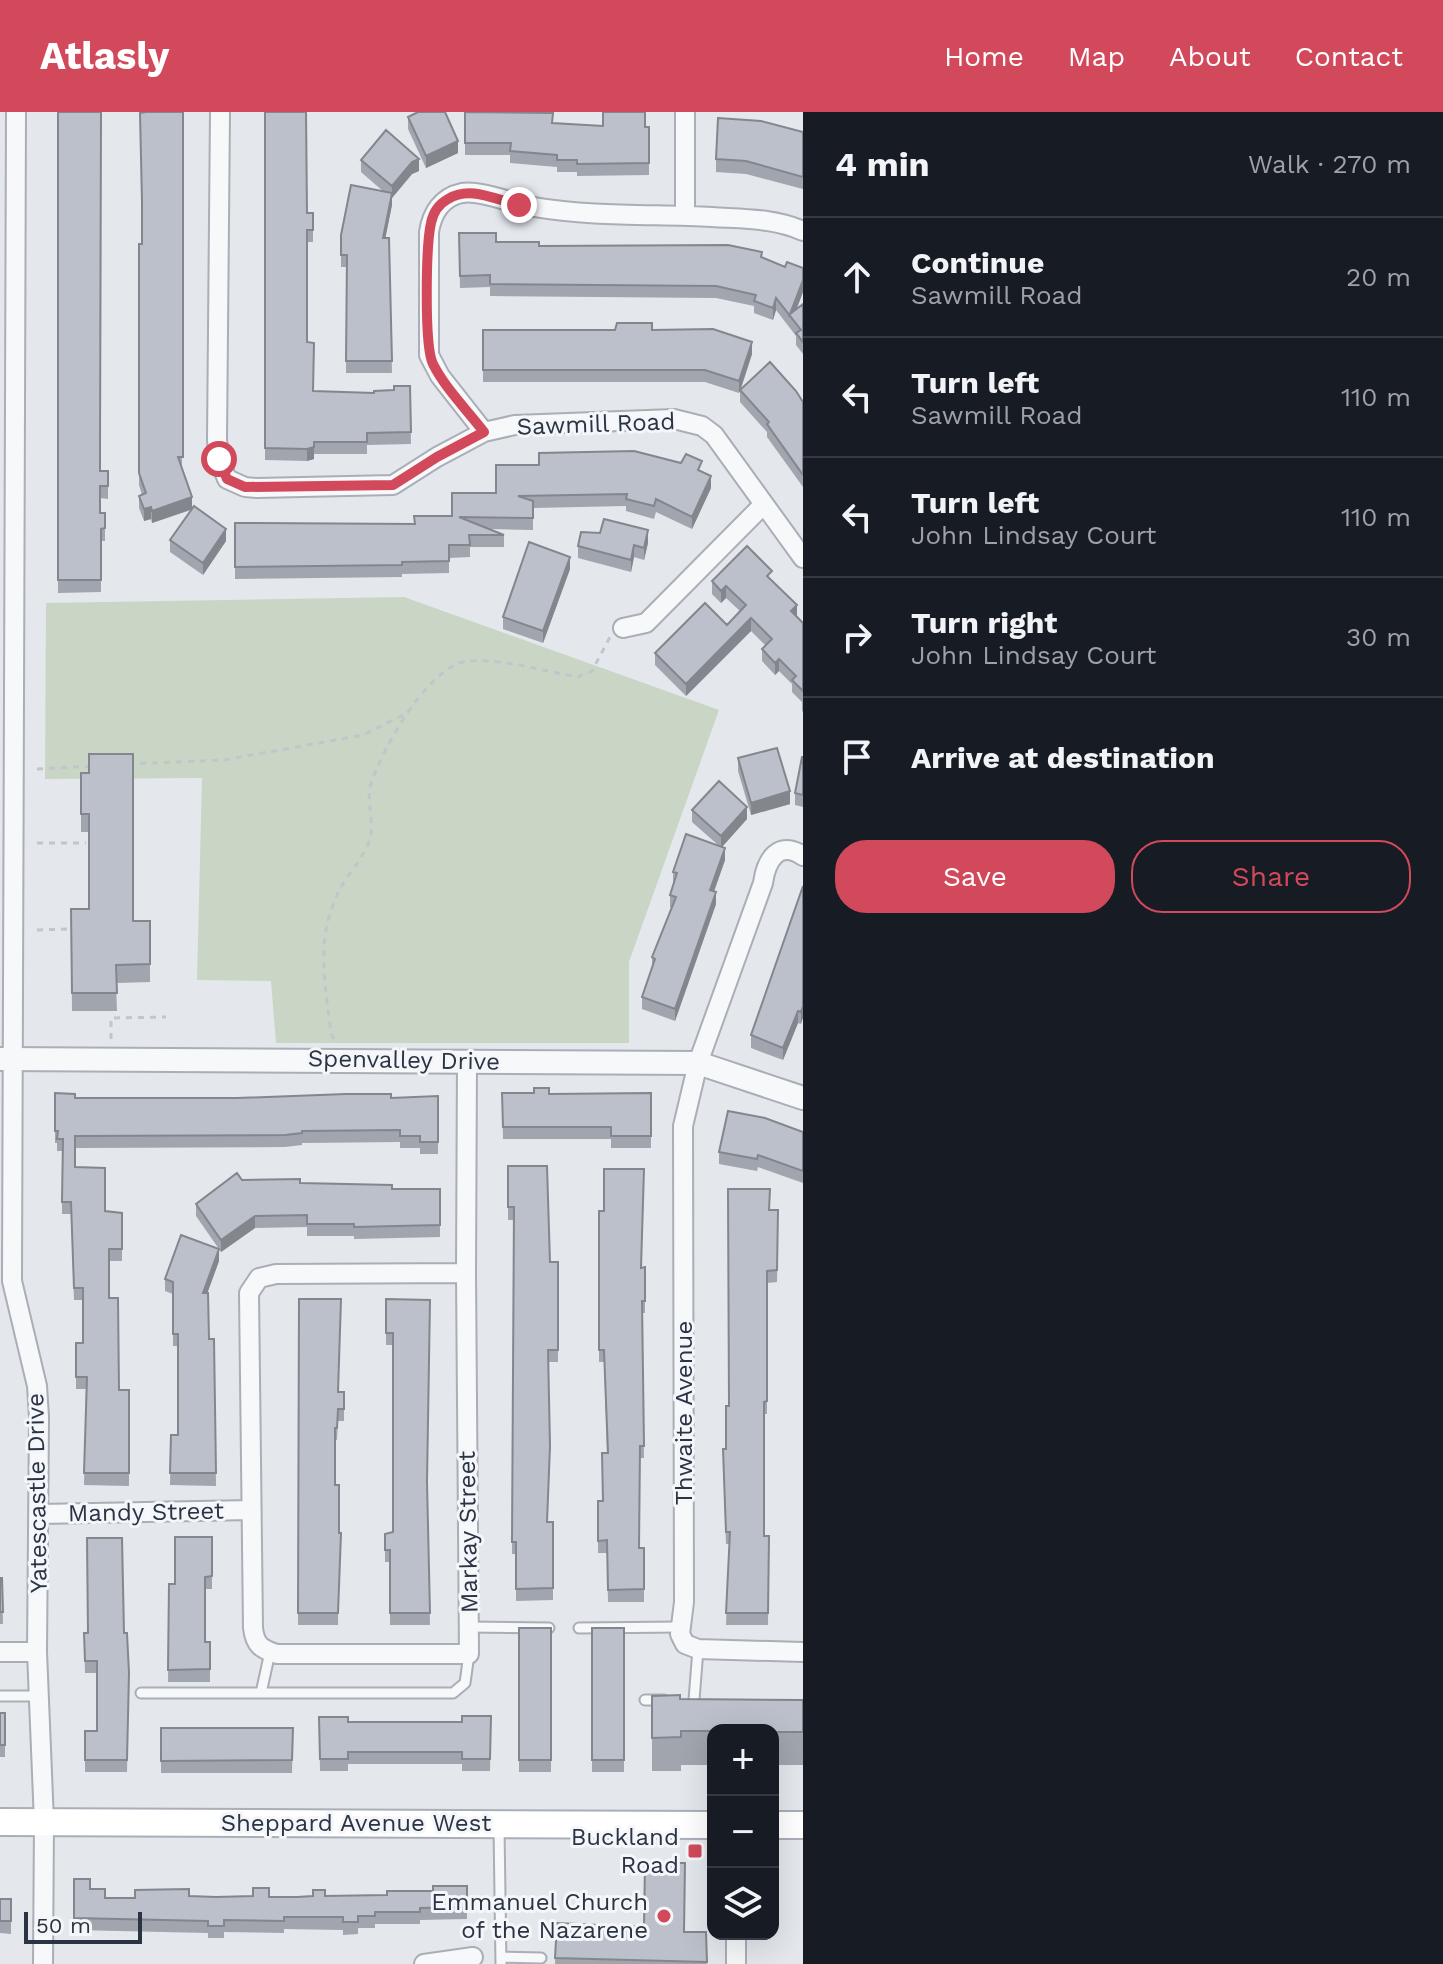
<!DOCTYPE html>
<html lang="en">
<head>
<meta charset="utf-8">
<style>
  :root { --surface:#171b24; --page:#20242c; --text:#f1f3f6; --muted:#9ea1a6; --line:#363941; --accent:#d1495b }
  body { margin:0; font-family:"Work Sans",sans-serif; background:var(--page); color:var(--text) }
  .controls { position:absolute; right:24px; bottom:24px; display:grid; overflow:hidden; border-radius:16px; box-shadow:0 8px 32px #0002 }
  .controls button { width:72px; height:72px; display:grid; place-items:center; padding:0; border:0; border-bottom:2px solid var(--line); background:var(--surface); color:var(--text); font:40px sans-serif }
  .scale { position:absolute; left:24px; bottom:20px; width:118px; box-sizing:border-box; padding-left:8px; border:4px solid #2b3445; border-top:0; font-size:22px; line-height:28px; white-space:nowrap; color:#2b3445; -webkit-text-stroke:6px #f4f6f9; paint-order:stroke }
  .stop { position:absolute; width:24px; height:24px; margin:-18px; border:6px solid #d1495b; border-radius:50%; background:#fff }
  .stop.end { background:#d1495b; border-color:#fff; box-shadow:0 2px 8px #0008 }
  .list { margin:0; padding:0; list-style:none }
  h2 { display:flex; justify-content:space-between; align-items:center; height:104px; margin:0; padding:0 32px; font-size:34px }
  h2 small { font-size:26px; font-weight:400; color:var(--muted) }
  .list li { display:grid; grid-template-columns:52px 1fr auto; gap:24px; align-items:center; box-sizing:border-box; height:120px; padding:0 32px; border-top:2px solid var(--line) }
  .list b { display:block; font-size:30px; white-space:nowrap }
  .list p { margin:0; font-size:26px; white-space:nowrap; color:var(--muted) }
  .list em { font-size:26px; font-style:normal; color:var(--muted) }
  .actions { display:flex; gap:16px; padding:24px 32px }
  .actions a { flex:1; padding:18px 0; border:2px solid var(--accent); border-radius:32px; text-align:center; font-size:28px; color:var(--accent) }
  .actions .main { background:var(--accent); color:#fff }
  .icon { flex:none; width:44px; height:44px; fill:none; stroke:currentColor; stroke-width:2; stroke-linecap:round; stroke-linejoin:round }
  .map { position:relative; flex:none; width:803px; height:1852px; overflow:hidden }
  header { display:flex; align-items:center; gap:48px; box-sizing:border-box; height:112px; padding:0 40px; background:var(--accent); color:#fff }
  header strong { font-size:38px }
  nav { display:flex; gap:44px; margin-inline-start:auto; font-size:28px }
  main { display:flex }
  aside { flex:1; background:var(--surface) }
  .map>svg:first-child { display:block }
</style>
</head>
<body>
<header>
<strong>Atlasly</strong>
<nav><a>Home</a><a>Map</a><a>About</a><a>Contact</a></nav>
</header>
<main>
<div class="map">
<svg width="803" height="1852" viewBox="0 0 803 1852">
  <rect width="100%" height="100%" fill="#e4e7ec"/>
  <path fill="#c9d6c5" d="M404,485L719,598L629,850V931H276L271,869L197,868L202,666L45,667L46,491Z"/>
  <g fill="none" stroke-linecap="round" stroke-linejoin="round">
    <defs>
      <path id="service" d="M469,1515L549,1516
        M579,1516L681,1515
        M141,1581H453L465,1571L469,1542
        M261,1581L270,1540
        M0,1584H38
        M645,1588H664
        M694,1588L698,1537
        M499,1716L501,1852
        M501,1845L541,1846"/>
      <path id="minor" d="M16,0L12,1169L37,1274L39,1305L37,1540L44,1710L43,1852
        M220,0L217,328L219,347L227,367L245,375L257,376L393,373L437,345L484,320L515,313L674,307L702,314L714,323L803,446
        M685,103V0
        M484,320L440,264L429,243V120C432,101 442,85 462,81C482,78 513,92 534,95C593,105 653,102 712,105C743,107 774,106 803,119
        M623,516L646,511L764,392
        M803,744C778,727 766,749 763,771L698,951L683,1014L684,1490L680,1522L685,1532L698,1537L803,1540
        M466,1161L276,1162L259,1166L249,1181L253,1516C255,1533 261,1537 277,1542H469L466,1161L467,949
        M40,1402L251,1398
        M0,1540H37
        M736,1822V1852
        M424,1852L473,1845"/>
      <path id="tertiary" d="M0,947L698,951L803,986"/>
      <path id="secondary" d="M0,1710L713,1713
        M773,1713H803"/>
    </defs>
    <use href="#service" stroke="#a9aeb7" stroke-width="13"/>
    <use href="#minor" stroke="#a9aeb7" stroke-width="22"/>
    <use href="#tertiary" stroke="#a9aeb7" stroke-width="26"/>
    <use href="#secondary" stroke="#a9aeb7" stroke-width="30"/>
    <path stroke="#c2c5cb" stroke-width="3" stroke-dasharray="6 6" stroke-linecap="butt" d="M128,652L224,648L363,623L405,602
      M37,657L93,654
      M37,731H86
      M37,818L68,817
      M111,927V906L166,905
      M334,927L331,921C325,871 315,827 339,779C347,763 361,749 368,732C377,713 365,692 371,672C381,639 427,557 464,550C492,544 548,560 578,565L592,559L610,525"/>
    <use href="#service" stroke="#f7f8fa" stroke-width="9"/>
    <use href="#minor" stroke="#f7f8fa" stroke-width="18"/>
    <use href="#tertiary" stroke="#f7f8fa" stroke-width="22"/>
    <use href="#secondary" stroke="#fff" stroke-width="26"/>
  </g>
  <path fill="#a1a5ae" d="M58,0L100,359H108V387L100,386V401H105V429H101V480L58,481Z
    M183,0L182,357L192,397L226,429L203,463L170,440V428L191,398L152,411L151,407L144,409L139,396V384L142,383L139,373V132H142Z
    M265,0L307,101H313V130H307V230L313,279L374,281L394,278L410,274L411,332L367,333V342H314V347L307,349L265,348Z
    M465,0L553,11L603,14L649,15V63L577,64V60H557V55L510,51V43H465Z
    M408,5L458,41L426,56L408,17Z
    M803,20V77L746,62L716,60V47Z
    M361,48L419,59L412,62L392,86V93L385,126H389L392,261H346L347,155H341V123L384,80L361,60Z
    M459,121L496,130L539,134L762,145L785,155L803,156V180L796,197L803,192V242L796,233V224L776,198L773,208L754,201V194L716,186L490,184V175L460,176Z
    M483,218H652L752,242L741,277L803,290V375L767,325V320L740,290V279L739,281L705,270H483Z
    M702,360L711,376L692,417L656,400L654,407L626,399V394L533,396V418L490,417L504,423V435H470V445L449,446V461L402,462V465L235,467V411L415,412L452,404L496,381Z
    M600,421L648,431L644,448L634,445L631,460L578,446V434Z
    M570,457L543,531L503,517V505Z
    M772,468L797,505L803,511V600L802,599V590L792,580V572L779,559L775,563L762,549V537L766,534L751,519L686,584L655,553V541L727,513L740,499L726,486L721,491L712,482V469Z
    M803,645V695L795,693V681Z
    M738,646L790,692L751,703L738,659Z
    M81,661L133,809H150V870L116,871L117,899H72L71,797H89V720H81Z
    M692,698L747,707L722,735L725,748L714,780L716,792L675,909L642,897V885L652,857V845L671,796L670,795V783L673,772V760L718,733L692,710Z
    M803,774L801,912L798,911L783,948L751,936V923Z
    M55,981L75,986H391L438,984V1042H420V1036H400V1030L302,1031V1033L285,1035L75,1036V1055L105,1099L122,1101V1149H109V1186L119,1278H129V1374L84,1373L86,1277H76V1231H83V1188H74L71,1102H62V1039H57V1031H55Z
    M502,981H651V1036H611V1027H503Z
    M803,1020V1071L758,1055L757,1059L719,1052V1040Z
    M508,1054L550,1150H558V1250H548V1410H553V1488L516,1489V1442H512L514,1108H508Z
    M242,1068L392,1077H440V1125L354,1127V1124H307V1115L255,1116L221,1140L196,1104V1092Z
    M769,1098L778,1110L777,1170L767,1171V1302H764V1424H769L768,1513H726L729,1432H726L723,1349L726,1337L728,1294Z
    M599,1099L641,1156L645,1155V1201H642L644,1346H640V1436H644V1490H608L607,1441H598V1389H603L607,1341L604,1250H599Z
    M219,1149L207,1181L209,1227H214L216,1374L170,1373L171,1323H178V1234H173V1182L165,1179V1167Z
    M299,1187L339,1280H344V1309H338L337,1328H335V1373L339,1421L338,1513H298Z
    M386,1187L427,1375L430,1513H390V1450H385V1422L393,1420V1233H386Z
    M212,1425V1477H205V1530H210V1570H168L169,1472H175Z
    M0,1466H2L3,1512H0Z
    M519,1516H551V1660H519Z
    M592,1516H624V1660H592Z
    M84,1521H124L129,1561L127,1660H85V1619H97V1561H85Z
    M652,1584L680,1587L803,1588V1653H773V1618H713V1653H681V1659H652Z
    M0,1601H5V1645H0Z
    M491,1604L490,1659H462V1652H348V1659H320L319,1605L348,1610H462Z
    M161,1616H293L292,1661H161Z
    M74,1767L105,1786L189,1784L297,1785L325,1784L387,1783L433,1779L467,1774V1807L420,1808V1812H375V1816H358V1822L343,1823V1818L284,1817V1821L224,1820V1826H208V1821L74,1818Z
    M0,1787H11V1822L0,1821Z
    M557,1811L684,1820H706L707,1852H555Z"/>
  <path fill="#83868d" d="M458,29V41L426,56V44Z
    M419,47V59L412,62L392,86V93L383,138V126L392,81V74L412,50Z
    M803,168V180L793,207L790,202Z
    M776,186V198L773,208V196Z
    M752,230V242L739,281V269Z
    M314,335V347L307,349V337Z
    M711,364V376L692,417V405Z
    M192,385V397L152,411V399Z
    M151,395V407L144,409V397Z
    M226,417V429L203,463V451Z
    M648,418V431L644,448V436Z
    M634,433V445L631,460V448Z
    M570,445V457L543,531V519Z
    M726,474V486L721,491V479Z
    M797,493V505L791,499Z
    M751,506V519L686,584V572Z
    M779,547V559L775,563V551Z
    M790,679V692L751,703V691Z
    M747,695V707L721,736V724Z
    M725,736V748L710,790V778Z
    M716,780V792L675,909V897Z
    M803,894V906L801,912V900Z
    M798,899V911L783,948V936Z
    M255,1104V1116L221,1140V1128Z
    M219,1137V1149L203,1193V1181Z"/>
  <path fill="#bbc0ca" stroke="#83868d" stroke-width="2" d="M58,0H101L100,338V359H108V374H100V401H105V416L101,417V468H58Z
    M146,0H183V345H178L192,385L152,399L151,395L144,397L139,384L146,381L139,361V132H142V90L140,1Z
    M265,0H306L307,101H313V118H307V230L314,231L313,279L374,281V279L394,278V274H410L411,320L367,321V330H314V335L307,337L265,336Z
    M418,0H445L458,29L426,44L408,5Z
    M465,0L553,1L552,11L603,14V0H645V15H649V51L577,52V48H557V43L510,39L511,31H465Z
    M718,6L761,9L803,20V65L746,49L716,47Z
    M386,18L419,47L412,50L392,74L361,48Z
    M351,73L392,81L383,126H389L392,249H346L347,143H341V123Z
    M459,121H496V130H539V134L728,133L762,140L761,145L785,155L787,150L803,156V168L790,202L803,192V230L796,221L801,218L776,186L773,196L754,189L756,183L716,174L490,172V163L460,164Z
    M617,211H652V218L713,217L752,230L739,269L705,258H483V218H615Z
    M770,250L796,279L803,290V363L767,312L769,310L740,278Z
    M634,339L681,351L686,342L702,349L698,358L711,364L692,405L656,387L654,394L626,387L627,382L518,384L533,389V406L459,405L504,423H469L470,433H449V449L402,450V453L235,455V411L415,412L414,404H452V381H496V353H539V341Z
    M194,394L226,417L203,451L170,428Z
    M604,407L648,418L644,436L634,433L631,448L578,434L581,420L600,421Z
    M529,430L570,445L543,519L503,505Z
    M747,434L772,459L767,464L797,493L791,499L803,511V579L792,568L796,564L779,547L775,551L762,537L772,527L751,506L686,572L655,541L705,491L727,513L746,493L726,474L721,479L712,469Z
    M777,636L790,679L751,691L738,646Z
    M89,642H133V809H150V852L116,853L117,881H72L71,797H89V702H81V661H89Z
    M802,645H803V683L795,681Z
    M719,669L747,695L721,724L692,698Z
    M686,722L725,736L710,778L716,780L675,897L642,885L655,847L652,845L676,785L670,783L677,761L673,760Z
    M803,774V894L801,900L798,899L783,936L751,923Z
    M534,976H549V982L651,981V1024H611V1015H503L502,981H534Z
    M55,981L75,982V986H237L346,982H391V986L438,984V1030H420V1024H400V1018L302,1019V1021L285,1023L75,1024V1055L105,1056V1099L122,1101V1137H109V1186H118L119,1278H129V1361H84L87,1265H76V1231H83V1176H74L71,1090H62L63,1027H57L58,1019H55Z
    M728,999L765,1006L803,1020V1059L758,1043L757,1047L719,1040Z
    M508,1054H547L550,1150H558V1238H548L550,1334L547,1410H553V1476L516,1477V1430H512L514,1095H508Z
    M604,1057H644L641,1156L645,1155V1189H642L644,1334H640L639,1436H644V1477L608,1478L607,1428L598,1429V1389H603L602,1341H608L604,1238H599V1099H604Z
    M237,1061L242,1068L300,1067V1071L392,1073V1077H440V1113L354,1115V1112H307V1103L255,1104L221,1128L196,1092Z
    M728,1077H770L769,1098H778L777,1158L767,1159V1289L764,1290V1424H769L768,1501H726L730,1420H726L723,1337H726V1294H729Z
    M181,1123L219,1137L203,1181H208L209,1227H214L216,1361H170L171,1323H178V1222H173V1170L165,1167Z
    M299,1187H341L338,1280H344V1297H338L337,1316H335V1373H339V1421H341L338,1501H298Z
    M386,1187L430,1188L427,1370L430,1501H390V1438H385V1422L393,1420V1221H386Z
    M175,1425H212V1464L205,1465V1530H210V1557L168,1558L169,1472H175Z
    M87,1426H122L124,1521H127L129,1561L127,1648H85V1619H97V1549H85L84,1521H88Z
    M0,1466H2L3,1500H0Z
    M519,1516H551V1648H519Z
    M592,1516H624V1648H592Z
    M680,1583V1587L803,1588V1620H773V1618H713V1619H681V1625L652,1626V1584Z
    M0,1601H5V1633H0Z
    M462,1604H491L490,1647H462V1640H348V1647H320L319,1605H348V1610H462Z
    M161,1616H293L292,1648L161,1649Z
    M645,1751H685L684,1820H706L707,1850L555,1846L557,1811L644,1815Z
    M74,1767H90V1777H105V1786H135V1778L189,1777V1784L216,1785L253,1784V1776H269V1785H297L313,1784V1778H325V1784L387,1783V1779H433V1774H467V1795L420,1796V1800H375V1804H358V1810H343V1805H284V1809L224,1808V1814H208V1809L74,1806Z
    M0,1787H11V1809H0Z"/>
  <g fill="none" stroke-linecap="round" stroke-linejoin="round">
    <path stroke="#d1495b" stroke-width="10" d="M219,347L227,367L245,375L393,373L437,345L484,320C467,298 445,276 433,252C424,234 426,133 431,111C433,101 439,92 448,87C470,73 496,88 519,93"/>
  </g>
  <g fill="#d1495b" stroke="#f4f6f9" stroke-width="3">
    <rect x="687" y="1731" width="16" height="16" rx="4"/>
    <circle cx="664" cy="1804" r="8"/>
  </g>
  <g text-anchor="middle" stroke-width="6" stroke-linejoin="round" paint-order="stroke">
    <g font-size="24" fill="#2b3445" stroke="#f4f6f9">
      <text transform="translate(596 312) rotate(-2)" y="8">Sawmill Road</text>
      <text transform="translate(404 948) rotate(1)" y="8">Spenvalley Drive</text>
      <text transform="translate(684 1301) rotate(-90)" y="8">Thwaite Avenue</text>
      <text transform="translate(37 1381) rotate(-91)" y="8">Yatescastle Drive</text>
      <text transform="translate(146 1400) rotate(-1)" y="8">Mandy Street</text>
      <text transform="translate(468 1420) rotate(-91)" y="8">Markay Street</text>
      <text x="356" y="1719">Sheppard Avenue West</text>
    </g>
    <g font-size="24" fill="#2b3445" stroke="#f4f6f9" text-anchor="end">
      <text x="679" y="1733">Buckland<tspan x="679" dy="28">Road</tspan></text>
      <text x="648" y="1798">Emmanuel Church<tspan x="648" dy="28">of the Nazarene</tspan></text>
    </g>
  </g>
</svg>
<div class="controls">
<button>+</button>
<button>−</button>
<button><svg class="icon" aria-label="layers" viewBox="0 0 24 24"><path d="M12 4l9 5-9 5-9-5zM3 14l9 5 9-5"/></svg></button>
</div>
<div class="scale">50 m</div>
<div class="stop" style="left:219px;top:347px"></div>
<div class="stop end" style="left:519px;top:93px"></div>
</div>
<aside>
<h2>4 min<small>Walk · 270 m</small></h2>
<ul class="list">
<li><svg class="icon" aria-label="ahead" viewBox="0 0 24 24"><path d="M12 20V5M6 11l6-6 6 6"/></svg><div><b>Continue</b><p>Sawmill Road</p></div><em>20 m</em></li>
<li><svg class="icon" aria-label="left" viewBox="0 0 24 24"><path d="M17 20v-9H6M10 6l-5 5 5 5"/></svg><div><b>Turn left</b><p>Sawmill Road</p></div><em>110 m</em></li>
<li><svg class="icon" aria-label="left" viewBox="0 0 24 24"><path d="M17 20v-9H6M10 6l-5 5 5 5"/></svg><div><b>Turn left</b><p>John Lindsay Court</p></div><em>110 m</em></li>
<li><svg class="icon" aria-label="right" viewBox="0 0 24 24"><path d="M7 20v-9h11M14 6l5 5-5 5"/></svg><div><b>Turn right</b><p>John Lindsay Court</p></div><em>30 m</em></li>
<li><svg class="icon" aria-label="arrive" viewBox="0 0 24 24"><path d="M6 21V4h12l-3 4 3 4H6"/></svg><div><b>Arrive at destination</b></div></li>
</ul>
<div class="actions"><a class="main">Save</a><a>Share</a></div>
</aside>
</main>
</body>
</html>
